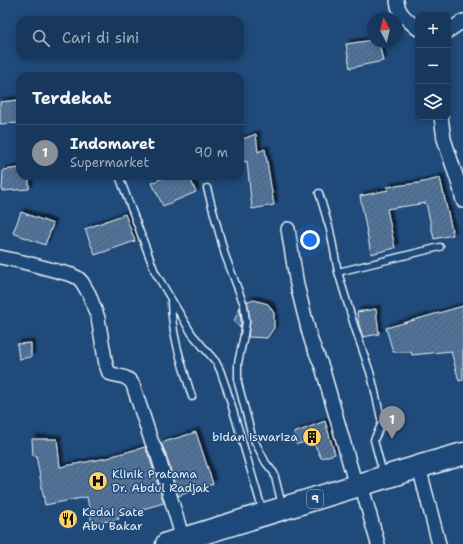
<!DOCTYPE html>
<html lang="id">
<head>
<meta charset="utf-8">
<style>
  :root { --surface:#17385c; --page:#203f62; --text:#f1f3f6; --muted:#9eacbb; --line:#365272; --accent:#8c9099 }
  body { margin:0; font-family:"Shantell Sans",sans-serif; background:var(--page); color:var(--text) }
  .controls { position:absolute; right:12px; top:12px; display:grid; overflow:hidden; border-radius:8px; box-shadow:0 2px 6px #0003 }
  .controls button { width:36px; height:36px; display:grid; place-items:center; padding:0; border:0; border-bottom:1px solid var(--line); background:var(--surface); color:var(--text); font:20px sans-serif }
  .compass { position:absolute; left:367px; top:12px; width:36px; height:36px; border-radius:50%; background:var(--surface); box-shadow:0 2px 6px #0003; rotate:353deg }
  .you { position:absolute; left:310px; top:240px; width:14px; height:14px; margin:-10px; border:3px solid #fff; border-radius:50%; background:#1a73e8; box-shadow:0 0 0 6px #1a73e833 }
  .badge { display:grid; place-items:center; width:26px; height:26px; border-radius:50%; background:var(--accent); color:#fff; font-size:13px; font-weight:700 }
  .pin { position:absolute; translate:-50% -33px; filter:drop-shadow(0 1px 2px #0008) }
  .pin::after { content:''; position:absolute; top:21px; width:14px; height:12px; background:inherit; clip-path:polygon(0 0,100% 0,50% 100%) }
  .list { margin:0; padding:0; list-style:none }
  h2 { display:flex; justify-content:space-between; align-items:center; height:52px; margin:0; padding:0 16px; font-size:17px }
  h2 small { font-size:13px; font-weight:400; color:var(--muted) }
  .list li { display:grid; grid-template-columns:26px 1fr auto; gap:12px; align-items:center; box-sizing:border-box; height:56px; padding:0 16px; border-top:1px solid var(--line) }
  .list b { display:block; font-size:15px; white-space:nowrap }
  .list p { margin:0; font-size:13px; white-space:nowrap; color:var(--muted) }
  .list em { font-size:13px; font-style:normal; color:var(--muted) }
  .icon { flex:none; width:22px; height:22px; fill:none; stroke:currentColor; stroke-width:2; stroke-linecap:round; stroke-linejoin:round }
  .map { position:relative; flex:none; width:463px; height:544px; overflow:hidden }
  .search { position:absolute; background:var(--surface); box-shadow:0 2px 6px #0003; left:16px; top:16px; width:228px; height:44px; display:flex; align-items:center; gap:10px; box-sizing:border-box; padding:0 14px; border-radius:12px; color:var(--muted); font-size:15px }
  .panel { position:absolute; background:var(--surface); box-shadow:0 2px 6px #0003; left:16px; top:72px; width:228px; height:108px; border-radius:12px }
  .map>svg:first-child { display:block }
</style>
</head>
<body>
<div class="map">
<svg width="463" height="544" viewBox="0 0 463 544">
  <defs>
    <pattern id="building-hatch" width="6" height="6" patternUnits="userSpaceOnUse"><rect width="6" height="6" fill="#517399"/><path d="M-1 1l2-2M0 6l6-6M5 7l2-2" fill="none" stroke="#4c5e72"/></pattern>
    <filter id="shadow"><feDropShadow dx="3.5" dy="-3.5" stdDeviation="1" flood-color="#0009"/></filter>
  </defs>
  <rect width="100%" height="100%" fill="#1f4a7a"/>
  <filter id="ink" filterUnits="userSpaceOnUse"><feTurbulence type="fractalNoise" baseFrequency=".025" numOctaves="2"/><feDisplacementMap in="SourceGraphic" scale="8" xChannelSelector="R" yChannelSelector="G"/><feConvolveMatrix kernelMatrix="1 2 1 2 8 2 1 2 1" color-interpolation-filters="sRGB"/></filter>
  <g filter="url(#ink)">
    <path fill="url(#building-hatch)" stroke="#e8f1f8" filter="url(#shadow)" d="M373,40V42H379L383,61L350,68L346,44Z
      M18,100L20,111V123L0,124V102Z
      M256,134L258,152L265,149L274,205L252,209L247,161L240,163V140Z
      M20,168V176H29V189L2,191L3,170Z
      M167,176H189L196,192L163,206L152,183Z
      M440,178L453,235L434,239L426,203L387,209L395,248L371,254L360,196L388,190L387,187L419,183Z
      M21,212L53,224L45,245L13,233Z
      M125,214L135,241L95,255L85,229Z
      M254,300L268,304L274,313V328L267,338L248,337L250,322L247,301Z
      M463,306V380L459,381L451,351L412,355L411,352H393L386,328Z
      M240,307L241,322L240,328L234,321Z
      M376,309L379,334L363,337L359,325L357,312Z
      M31,343V357L19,359L17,344Z
      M325,421L335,454L321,458L313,441L296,444L294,433Z
      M196,432L213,484L178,496L166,454L161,443Z
      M32,439H57L60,467L112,457V456L145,447L150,459L164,503L118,516L119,519L92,524L87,497L45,505L36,455L33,456Z"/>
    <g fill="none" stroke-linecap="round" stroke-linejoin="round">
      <defs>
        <path id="service" d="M119,176L155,272L192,334L216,362L220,370L227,390L263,512
          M207,188L225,255L244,305L246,322L244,335L238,363V383L252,436L266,463L274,473L282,505
          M319,193L330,230L338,272L354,325L370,372L373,383L382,423L374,440L383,474
          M338,272L440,247
          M171,302C172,337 182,364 192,397"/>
        <path id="minor" d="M397,0C397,13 409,21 418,29
          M448,31L463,21
          M441,117L444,139L460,188L463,201
          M288,229L297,285L309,333L312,343L322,367L356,486
          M0,257L23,262L72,275L78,278L82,282L89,294L98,318L106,365L109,373C119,377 128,375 133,385L151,440L158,456L183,539
          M419,467L439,544
          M361,484L378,544"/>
        <path id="trunk" d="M167,544L431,463L463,454"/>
      </defs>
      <use href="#service" stroke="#e8f1f8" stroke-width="9"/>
      <use href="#minor" stroke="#e8f1f8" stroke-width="16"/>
      <use href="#trunk" stroke="#e8f1f8" stroke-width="25"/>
      <use href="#service" stroke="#1f4a7a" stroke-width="6"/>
      <use href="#minor" stroke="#1f4a7a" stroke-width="13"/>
      <use href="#trunk" stroke="#1f4a7a" stroke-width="22"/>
    </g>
  </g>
  <defs>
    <symbol id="building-disc" viewBox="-11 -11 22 22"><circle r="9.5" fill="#ffd166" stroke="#1f4a7a"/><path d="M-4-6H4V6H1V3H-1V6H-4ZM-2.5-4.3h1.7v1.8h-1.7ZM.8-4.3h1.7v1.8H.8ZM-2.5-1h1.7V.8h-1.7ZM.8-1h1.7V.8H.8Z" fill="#111"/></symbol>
    <symbol id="hospital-disc" viewBox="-11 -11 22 22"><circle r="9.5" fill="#ffd166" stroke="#1f4a7a"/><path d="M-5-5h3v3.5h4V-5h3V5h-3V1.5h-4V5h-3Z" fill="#111"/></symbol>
    <symbol id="restaurant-disc" viewBox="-11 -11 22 22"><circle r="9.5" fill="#ffd166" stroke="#1f4a7a"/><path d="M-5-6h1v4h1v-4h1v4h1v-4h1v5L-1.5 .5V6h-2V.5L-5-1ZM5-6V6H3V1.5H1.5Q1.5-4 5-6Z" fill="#111"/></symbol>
  </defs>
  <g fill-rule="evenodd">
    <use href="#building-disc" x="301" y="426" width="22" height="22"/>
    <use href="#hospital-disc" x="87" y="470" width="22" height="22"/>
    <use href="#restaurant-disc" x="57" y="508" width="22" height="22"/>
  </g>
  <g text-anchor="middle" stroke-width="3" stroke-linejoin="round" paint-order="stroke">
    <rect fill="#1f4a7a" stroke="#acbfd2" stroke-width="1" x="307" y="490" width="16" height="18" rx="3"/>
    <g font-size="11" font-weight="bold" fill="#e8f1f8">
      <text x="315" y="503">9</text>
    </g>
    <g font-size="12" fill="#e8f1f8" stroke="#1f4a7a" text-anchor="start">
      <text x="298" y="441" text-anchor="end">bidan iswariza</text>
      <text x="112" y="478">Klinik Pratama<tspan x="112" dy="14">Dr. Abdul Radjak</tspan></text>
      <text x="82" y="516">Kedai Sate<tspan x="82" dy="14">Abu Bakar</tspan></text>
    </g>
  </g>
</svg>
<div class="controls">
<button>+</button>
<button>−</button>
<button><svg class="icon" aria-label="layers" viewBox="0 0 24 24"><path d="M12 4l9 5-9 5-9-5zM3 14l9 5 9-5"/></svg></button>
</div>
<svg class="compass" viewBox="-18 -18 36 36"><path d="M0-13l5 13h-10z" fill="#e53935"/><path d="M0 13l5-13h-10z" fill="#9eacbb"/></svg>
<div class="you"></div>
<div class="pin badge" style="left:392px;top:439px">1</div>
<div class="search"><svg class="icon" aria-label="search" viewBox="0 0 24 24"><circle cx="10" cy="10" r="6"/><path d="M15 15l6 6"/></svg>Cari di sini</div>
<section class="panel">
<h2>Terdekat<small></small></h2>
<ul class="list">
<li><span class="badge">1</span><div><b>Indomaret</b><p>Supermarket</p></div><em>90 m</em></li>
</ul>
</section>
</div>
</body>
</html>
